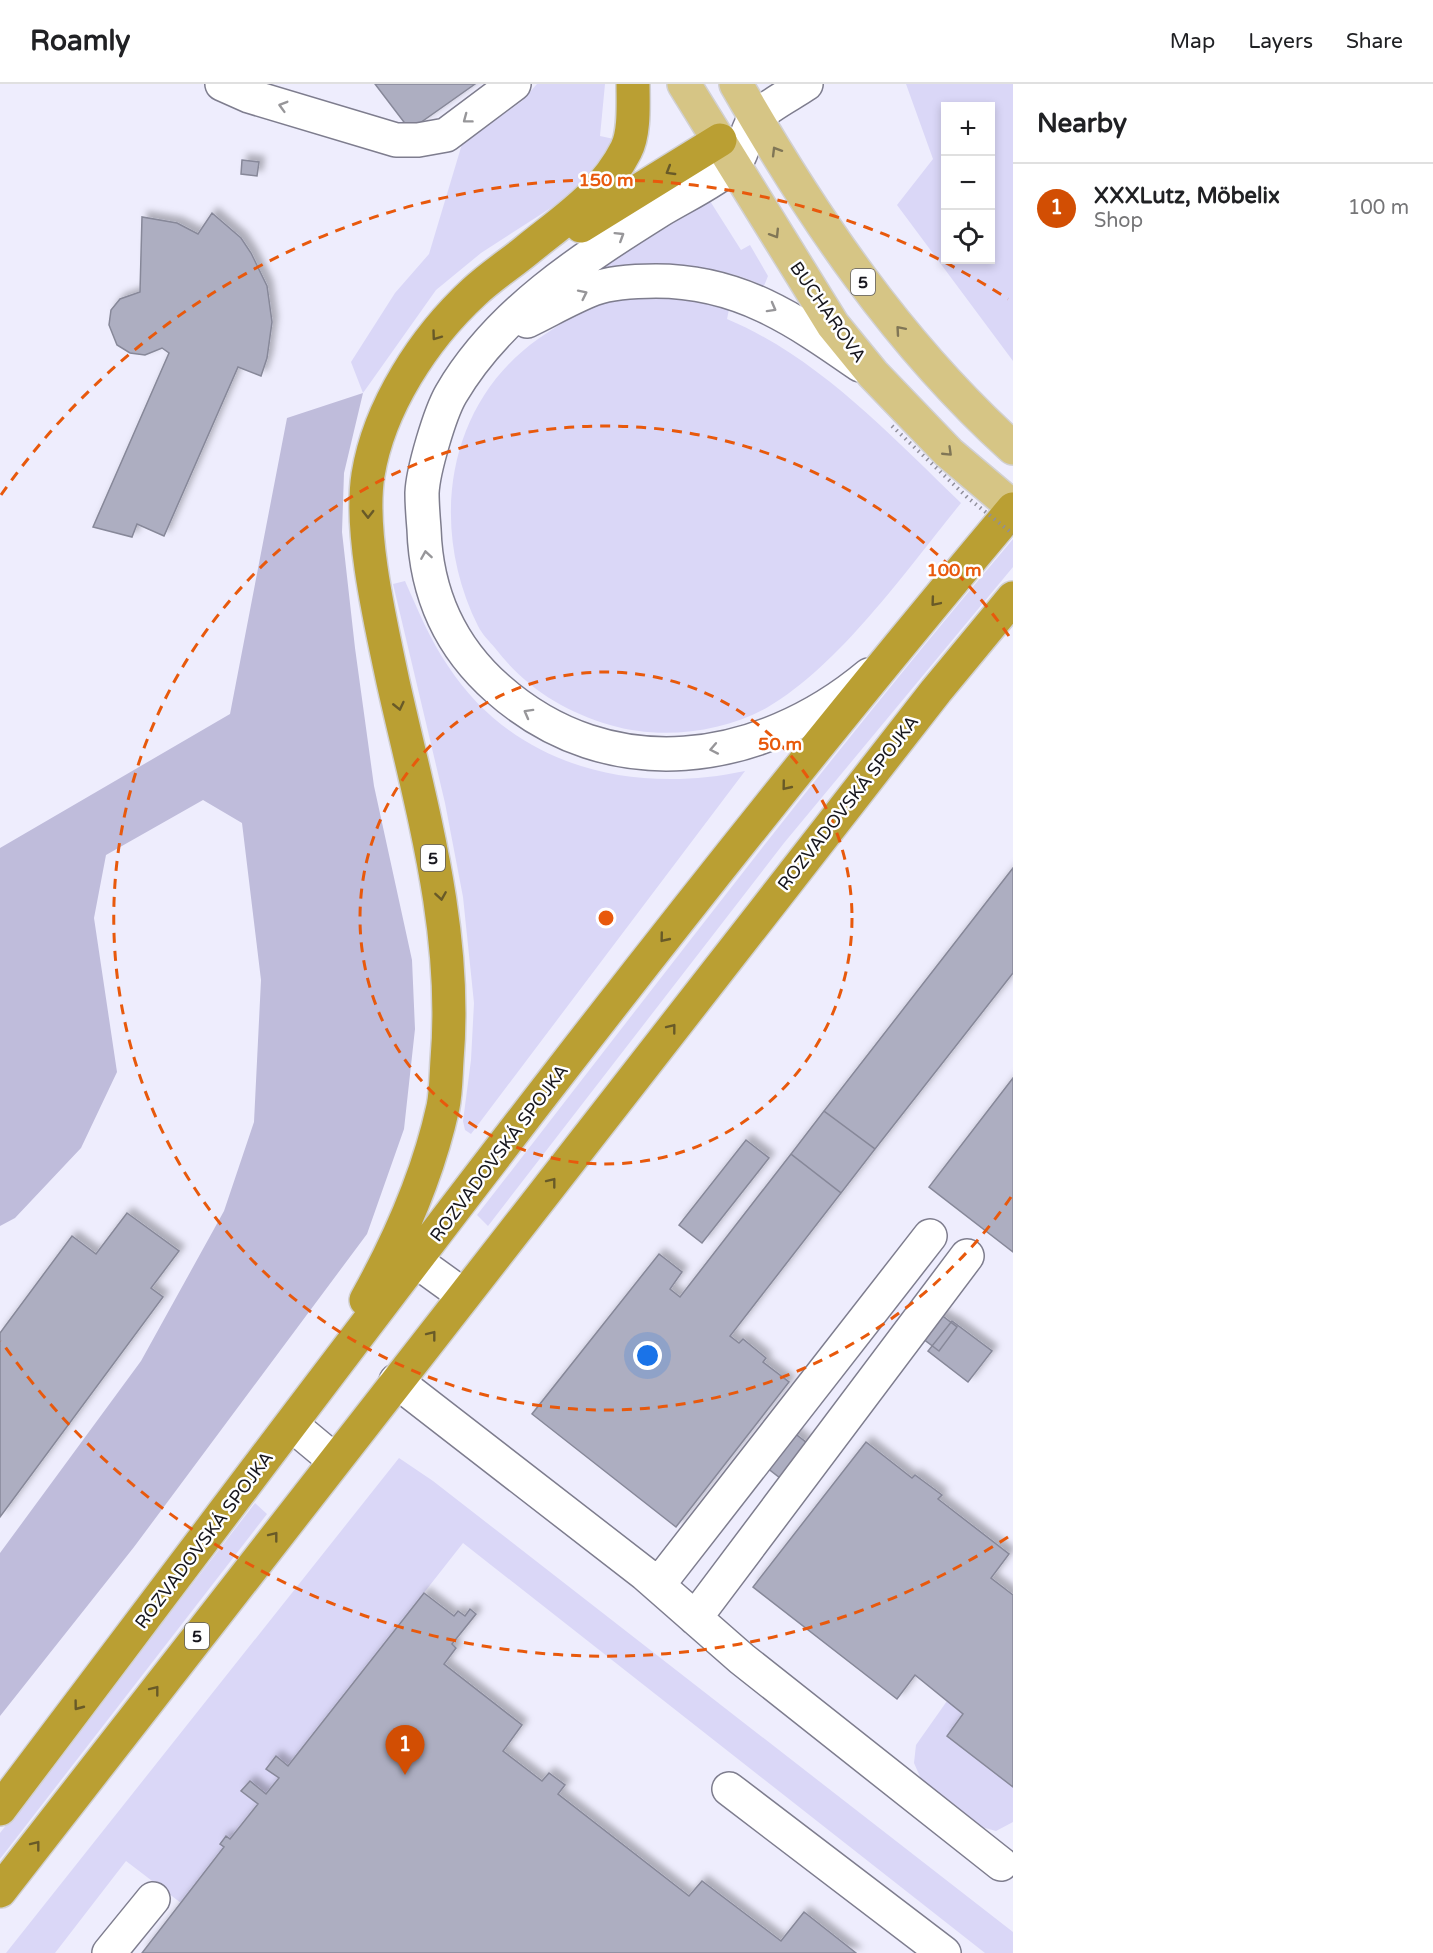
<!DOCTYPE html>
<html lang="en">
<head>
<meta charset="utf-8">
<style>
  :root { --surface:#fff; --page:#f2f2f2; --text:#202124; --muted:#757577; --line:#e0e0e0; --accent:#d24e03 }
  body { margin:0; font-family:"Varela Round",sans-serif; background:var(--page); color:var(--text) }
  .controls { position:absolute; right:18px; top:18px; display:grid; overflow:hidden; border-radius:0px; box-shadow:0 3px 9px #0003 }
  .controls button { width:54px; height:54px; display:grid; place-items:center; padding:0; border:0; border-bottom:2px solid var(--line); background:var(--surface); color:var(--text); font:30px sans-serif }
  .you { position:absolute; left:648px; top:1272px; width:21px; height:21px; margin:-15px; border:4px solid #fff; border-radius:50%; background:#1a73e8; box-shadow:0 0 0 9px #1a73e833 }
  .badge { display:grid; place-items:center; width:39px; height:39px; border-radius:50%; background:var(--accent); color:#fff; font-size:20px; font-weight:700 }
  .pin { position:absolute; translate:-50% -50px; filter:drop-shadow(0 2px 3px #0008) }
  .pin::after { content:''; position:absolute; top:32px; width:21px; height:18px; background:inherit; clip-path:polygon(0 0,100% 0,50% 100%) }
  .list { margin:0; padding:0; list-style:none }
  h2 { display:flex; justify-content:space-between; align-items:center; height:78px; margin:0; padding:0 24px; font-size:26px }
  h2 small { font-size:20px; font-weight:400; color:var(--muted) }
  .list li { display:grid; grid-template-columns:39px 1fr auto; gap:18px; align-items:center; box-sizing:border-box; height:90px; padding:0 24px; border-top:2px solid var(--line) }
  .list b { display:block; font-size:22px; white-space:nowrap }
  .list p { margin:0; font-size:20px; white-space:nowrap; color:var(--muted) }
  .list em { font-size:20px; font-style:normal; color:var(--muted) }
  .icon { flex:none; width:33px; height:33px; fill:none; stroke:currentColor; stroke-width:2; stroke-linecap:round; stroke-linejoin:round }
  .map { position:relative; flex:none; width:1013px; height:1869px; overflow:hidden }
  header { display:flex; align-items:center; gap:36px; box-sizing:border-box; height:84px; padding:0 30px; background:var(--surface); border-bottom:2px solid var(--line) }
  header strong { font-size:28px }
  nav { display:flex; gap:33px; margin-inline-start:auto; font-size:21px }
  main { display:flex }
  aside { flex:1; background:var(--surface) }
  .map>svg:first-child { display:block }
</style>
</head>
<body>
<header>
<strong>Roamly</strong>
<nav><a>Map</a><a>Layers</a><a>Share</a></nav>
</header>
<main>
<div class="map">
<svg width="1013" height="1869" viewBox="0 0 1013 1869">
  <defs>
    <filter id="shadow"><feDropShadow dx="5.5" dy="-5.5" stdDeviation="3" flood-color="#0004"/></filter>
  </defs>
  <rect width="100%" height="100%" fill="#eeedfd"/>
  <path fill="#dad7f7" fill-rule="evenodd" d="M537,0H605L600,52L614,55L595,89L571,111L481,169L436,206L363,309L351,278L395,209L429,170L462,60L522,17Z
    M906,0H1013V277L897,121L933,75ZM946,22H990V176H946Z
    M710,117L741,166L750,161L768,192L764,202C710,176 654,182 595,187Z
    M674,211L730,221L727,235C819,274 890,351 961,419C908,484 840,581 768,623C722,649 660,656 610,641C563,627 525,603 495,564C489,557 482,550 478,542C429,444 445,321 538,255C559,241 580,226 604,219C627,213 651,212 674,211Z
    M1013,455V483L784,759L488,1142L477,1131C654,904 827,674 1013,455Z
    M405,497C418,526 430,556 448,582C514,683 632,711 745,687L471,1050L465,1046L463,1037L471,976L474,919L463,813L445,719L393,500Z
    M399,1374L433,1397L1013,1848V1869H985L463,1459L288,1682L267,1685L279,1694L266,1710L250,1697L241,1707L258,1720L230,1755L226,1752L220,1760L224,1763L181,1819L126,1777L55,1869H6Z
    M255,1419L267,1430L0,1775V1749Z
    M947,1617L963,1630L947,1652L1013,1703V1738L996,1747L978,1742L921,1695L914,1679L916,1661Z"/>
  <path fill="#bfbcdb" d="M363,309L344,389L342,448L355,564L374,702L412,876L415,945L404,1045L367,1150L134,1463L0,1632V1469L141,1277L224,1127L254,1038L261,896L242,739L203,716L106,771L94,834L117,988L81,1064L15,1134L0,1142V764L230,630L287,334Z"/>
  <path fill="#adaec1" stroke="#878899" stroke-width="1.5" filter="url(#shadow)" d="M375,0H475L410,46Z
    M242,76L259,78L257,92L241,90Z
    M212,129L241,154L251,169L267,202L272,238L267,274L261,292L238,283L164,452L137,440L132,453L93,443L169,269L162,264L145,271L130,269L117,261L109,241L111,226L120,215L140,208L142,133L177,139L198,150Z
    M1013,784V889L875,1065L824,1027Z
    M1013,994V1168L929,1103Z
    M824,1027L875,1065L841,1109L791,1070Z
    M746,1056L769,1074L702,1159L679,1141Z
    M791,1070L841,1109L730,1252L739,1259L743,1255L766,1274L763,1278L789,1298L676,1443L532,1330L659,1170L682,1188L670,1205L680,1213Z
    M127,1129L179,1167L151,1204L163,1213L0,1433V1249L72,1152L96,1170Z
    M940,1230L957,1243L939,1267L922,1254Z
    M952,1237L992,1267L968,1298L928,1267Z
    M793,1348L807,1359L780,1394L766,1383Z
    M866,1358L912,1394L915,1391L942,1411L938,1415L1009,1470L991,1494L1013,1511V1703L947,1652L963,1630L915,1591L897,1615L753,1503Z
    M424,1509L454,1532L458,1527L465,1532L470,1525L476,1530L452,1560L456,1564L444,1580L522,1641L503,1667L542,1697L549,1689L565,1701L558,1710L689,1812L702,1797L781,1857L804,1828L856,1869H142L224,1763L220,1760L226,1752L230,1755L258,1720L241,1707L250,1697L266,1710L279,1694L266,1685L276,1672L288,1682Z"/>
  <g fill="none" stroke-linecap="round" stroke-linejoin="round">
    <defs>
      <path id="minor" d="M222,0L249,12L396,56H418L446,51L514,0
        M806,0C793,9 767,22 756,34C744,47 745,71 732,82C714,98 680,114 659,127C581,176 499,228 451,310C440,329 423,386 422,409C422,421 423,433 424,445C426,509 450,563 498,605C610,704 760,682 869,591
        M527,237C548,227 570,214 593,205C612,198 636,197 656,197C739,197 794,235 860,281
        M416,1177L463,1211
        M396,1297L645,1490L742,1575L1001,1780
        M292,1341L334,1376
        M658,1501L930,1152
        M695,1534L967,1172
        M729,1705L944,1869
        M109,1869L153,1815"/>
      <path id="major" d="M684,0L833,241L873,290L949,369L1013,423
        M736,0C813,134 897,259 1013,364"/>
      <path id="highway" d="M581,142L720,56
        M366,1216C400,1155 428,1091 443,1023C446,1008 446,991 447,976C458,846 421,723 393,598C381,541 359,448 368,391C379,323 424,254 474,208C491,192 510,180 527,166C564,136 604,110 626,66C635,49 633,19 633,0
        M0,1725C331,1287 659,845 1013,425
        M0,1807L936,607L1013,514"/>
    </defs>
    <use href="#minor" stroke="#7e7d8e" stroke-width="36"/>
    <use href="#major" stroke="#d1d0d2" stroke-width="36"/>
    <use href="#highway" stroke="#d1d0d2" stroke-width="36"/>
    <use href="#minor" stroke="#fff" stroke-width="33"/>
    <use href="#major" stroke="#d6c585" stroke-width="33"/>
    <use href="#highway" stroke="#ba9f33" stroke-width="33"/>
    <path stroke="#908f9b" stroke-width="4" stroke-dasharray="1.5 4.5" stroke-linecap="butt" d="M892,342L968,414L1013,450"/>
  </g>
  <defs><path id="oneway-chevron" d="M-2-3.5L2.5 0L-2 3.5" fill="none" stroke-width="1.6" stroke-linecap="round" stroke-linejoin="round" transform="scale(1.5)"/></defs>
  <g stroke="#979699">
    <use href="#oneway-chevron" transform="translate(283 22) rotate(-164)"/>
    <use href="#oneway-chevron" transform="translate(467 35) rotate(143)"/>
    <use href="#oneway-chevron" transform="translate(620 152) rotate(-32)"/>
    <use href="#oneway-chevron" transform="translate(583 210) rotate(-26)"/>
    <use href="#oneway-chevron" transform="translate(772 224) rotate(29)"/>
    <use href="#oneway-chevron" transform="translate(426 471) rotate(-99)"/>
    <use href="#oneway-chevron" transform="translate(528 629) rotate(-151)"/>
    <use href="#oneway-chevron" transform="translate(714 665) rotate(169)"/>
  </g>
  <g stroke="#807656">
    <use href="#oneway-chevron" transform="translate(776 67) rotate(-121)"/>
    <use href="#oneway-chevron" transform="translate(775 150) rotate(58)"/>
    <use href="#oneway-chevron" transform="translate(900 246) rotate(-131)"/>
    <use href="#oneway-chevron" transform="translate(948 368) rotate(44)"/>
  </g>
  <g stroke="#685a28">
    <use href="#oneway-chevron" transform="translate(670 87) rotate(149)"/>
    <use href="#oneway-chevron" transform="translate(436 252) rotate(126)"/>
    <use href="#oneway-chevron" transform="translate(368 430) rotate(90)"/>
    <use href="#oneway-chevron" transform="translate(935 518) rotate(130)"/>
    <use href="#oneway-chevron" transform="translate(399 622) rotate(77)"/>
    <use href="#oneway-chevron" transform="translate(786 702) rotate(129)"/>
    <use href="#oneway-chevron" transform="translate(441 812) rotate(81)"/>
    <use href="#oneway-chevron" transform="translate(664 854) rotate(129)"/>
    <use href="#oneway-chevron" transform="translate(672 944) rotate(-52)"/>
    <use href="#oneway-chevron" transform="translate(552 1098) rotate(-52)"/>
    <use href="#oneway-chevron" transform="translate(432 1251) rotate(-52)"/>
    <use href="#oneway-chevron" transform="translate(274 1452) rotate(-52)"/>
    <use href="#oneway-chevron" transform="translate(155 1606) rotate(-52)"/>
    <use href="#oneway-chevron" transform="translate(78 1622) rotate(127)"/>
    <use href="#oneway-chevron" transform="translate(36 1761) rotate(-52)"/>
  </g>
  <g fill="none" stroke="#e8590c" stroke-width="3" stroke-dasharray="10 8">
    <circle cx="606" cy="834" r="246"/>
    <path d="M1011 1113A492 492 0 1 1 1011 555"/>
    <path d="M1008 1453A738 738 0 0 1 1 1257M1 411A738 738 0 0 1 1008 215"/>
  </g>
  <g text-anchor="middle" stroke-width="5" stroke-linejoin="round" paint-order="stroke">
    <g fill="#fff" stroke="#5d5c61" stroke-width="1.5">
      <rect x="851" y="185" width="24" height="26" rx="4.5"/>
      <rect x="421" y="761" width="24" height="26" rx="4.5"/>
      <rect x="185" y="1539" width="24" height="26" rx="4.5"/>
    </g>
    <g font-size="16" font-weight="bold" fill="#17161d">
      <text x="863" y="204">5</text>
      <text x="433" y="780">5</text>
      <text x="197" y="1558">5</text>
    </g>
    <g font-size="18" fill="#17161d" stroke="#fff">
      <text transform="translate(828 228) rotate(55)" y="6">BUCHAROVA</text>
      <text transform="translate(848 719) rotate(-52)" y="6">ROZVADOVSKÁ SPOJKA</text>
      <text transform="translate(499 1069) rotate(-53)" y="6">ROZVADOVSKÁ SPOJKA</text>
      <text transform="translate(204 1456) rotate(-53)" y="6">ROZVADOVSKÁ SPOJKA</text>
    </g>
  </g>
  <circle cx="606" cy="834" r="9" fill="#e8590c" stroke="#fff" stroke-width="3"/>
  <g font-size="18" text-anchor="middle" font-weight="bold" fill="#e8590c" stroke="#fff" stroke-width="5" stroke-linejoin="round" paint-order="stroke">
    <text x="606" y="102">150 m</text>
    <text x="954" y="492">100 m</text>
    <text x="780" y="666">50 m</text>
  </g>
</svg>
<div class="controls">
<button>+</button>
<button>−</button>
<button><svg class="icon" aria-label="locate" viewBox="0 0 24 24"><circle cx="12" cy="12" r="6"/><path d="M12 2v4M12 18v4M2 12h4M18 12h4"/></svg></button>
</div>
<div class="you"></div>
<div class="pin badge" style="left:405px;top:1691px">1</div>
</div>
<aside>
<h2>Nearby<small></small></h2>
<ul class="list">
<li><span class="badge">1</span><div><b>XXXLutz, Möbelix</b><p>Shop</p></div><em>100 m</em></li>
</ul>
</aside>
</main>
</body>
</html>
